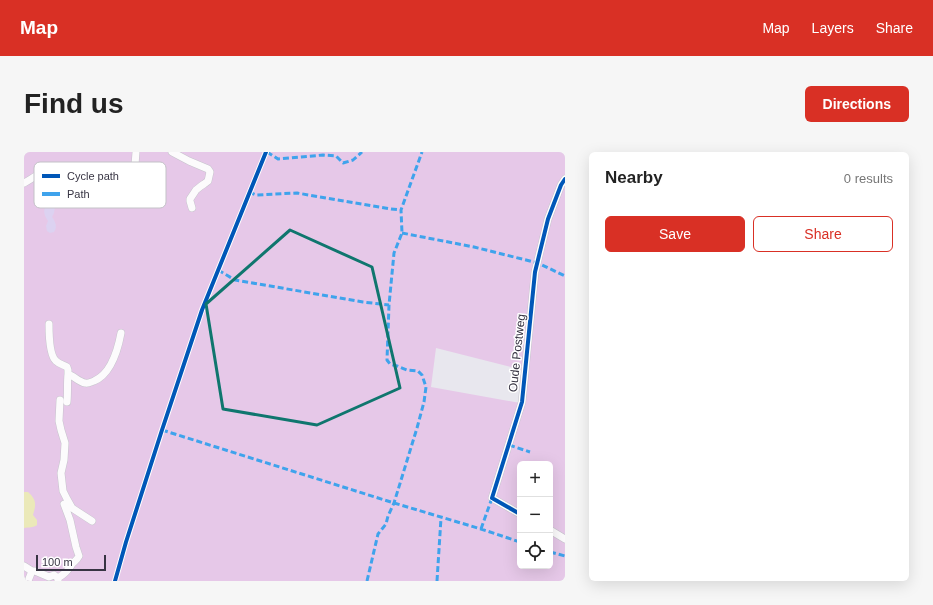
<!DOCTYPE html>
<html lang="en">
<head>
<meta charset="utf-8">
<style>
  :root { --surface:#fff; --page:#f6f6f6; --text:#222; --muted:#767676; --line:#e0e0e0; --accent:#d93025 }
  body { margin:0; font-family:Helvetica,sans-serif; background:var(--page); color:var(--text) }
  .controls { position:absolute; right:12px; bottom:12px; display:grid; overflow:hidden; border-radius:6px; box-shadow:0 4px 16px #0002 }
  .controls button { width:36px; height:36px; display:grid; place-items:center; padding:0; border:0; border-bottom:1px solid var(--line); background:var(--surface); color:var(--text); font:20px sans-serif }
  .scale { position:absolute; left:12px; bottom:10px; width:70px; box-sizing:border-box; padding-left:4px; border:2px solid #373443; border-top:0; font-size:11px; line-height:14px; white-space:nowrap; color:#373443; -webkit-text-stroke:3px #fff; paint-order:stroke }
  .list { margin:0; padding:0; list-style:none }
  h2 { display:flex; justify-content:space-between; align-items:center; height:52px; margin:0; padding:0 16px; font-size:17px }
  h2 small { font-size:13px; font-weight:400; color:var(--muted) }
  .actions { display:flex; gap:8px; padding:12px 16px }
  .actions a { flex:1; padding:9px 0; border:1px solid var(--accent); border-radius:6px; text-align:center; font-size:14px; color:var(--accent) }
  .actions .main { background:var(--accent); color:#fff }
  .icon { flex:none; width:22px; height:22px; fill:none; stroke:currentColor; stroke-width:2; stroke-linecap:round; stroke-linejoin:round }
  .map { position:relative; flex:none; width:541px; height:429px; overflow:hidden; border-radius:6px }
  header { display:flex; align-items:center; gap:24px; box-sizing:border-box; height:56px; padding:0 20px; background:var(--accent); color:#fff }
  header strong { font-size:19px }
  nav { display:flex; gap:22px; margin-inline-start:auto; font-size:14px }
  .intro { display:flex; align-items:center; justify-content:space-between; box-sizing:border-box; height:96px; padding:0 24px }
  h1 { margin:0; font-size:28px }
  .button { padding:10px 18px; border-radius:6px; background:var(--accent); color:#fff; font-size:14px; font-weight:700 }
  main { display:flex; gap:24px; padding:0 24px }
  aside { flex:1; background:var(--surface); border-radius:6px; box-shadow:0 4px 16px #0002 }
  .map>svg:first-child { display:block }
</style>
</head>
<body>
<header>
<strong>Map</strong>
<nav><a>Map</a><a>Layers</a><a>Share</a></nav>
</header>
<div class="intro"><h1>Find us</h1><a class="button">Directions</a></div>
<main>
<div class="map">
<svg width="541" height="429" viewBox="0 0 541 429">
  <rect width="100%" height="100%" fill="#e8e7ee"/>
  <path fill="#e6c8e8" fill-rule="evenodd" d="M0,0H541V429H0ZM412,196L499,218L496,251L407,235ZM496,312H526V414H496Z"/>
  <path fill="#dcd2f1" d="M26,52L29,53L31,55L30,61L28,65C31,69 34,75 30,80L26,81L23,79L22,74L24,69C20,63 18,57 24,52Z"/>
  <path fill="#ebe9b9" d="M0,340H4C13,348 12,353 9,363L13,368V373C9,376 5,375 0,376Z"/>
  <g fill="none" stroke-linecap="round" stroke-linejoin="round">
    <defs>
      <path id="minor" d="M148,0L165,9L184,17L186,20L184,29L180,32L177,34L172,38L166,47V49L168,56
        M0,31C10,26 16,18 27,23
        M107,41L110,26L112,0
        M25,172C25,181 25,203 32,209C35,212 40,213 43,215L44,218V222
        M36,248L35,269L37,278L41,291L40,308L37,321L39,339L43,347L48,356L68,369
        M43,250C44,240 43,231 44,222C50,224 55,230 61,231C64,232 67,230 70,229C87,222 94,197 97,181
        M496,362L468,346L498,250L511,120L524,67L537,33L541,27
        M526,378L541,387
        M0,414L8,419H11L25,425L30,423L34,426V429
        M34,426C42,421 43,419 48,412C51,409 53,408 55,404L52,395L46,368L40,352
        M4,429L8,419"/>
    </defs>
    <use href="#minor" stroke="#c6c4cc" stroke-width="8"/>
    <use href="#minor" stroke="#fcfbfc" stroke-width="7"/>
    <path stroke="#3fa3ec" stroke-width="3" stroke-dasharray="6 3" stroke-linecap="butt" d="M243,0L254,7L299,3L312,4L319,11L329,8L338,0
      M225,40L232,43L273,41L367,57L377,58
      M378,81L450,95L514,111L541,124
      M194,118L211,128L339,150L365,153
      M138,278L370,351L457,377L496,390
      M485,293L506,300
      M457,377L468,346
      M526,400L541,404
      M343,429L354,382L362,372L364,364L370,351L393,276L400,250L402,235L398,223L394,219L383,218L373,214L366,212L363,208L365,153L370,101L378,81L377,58L398,0
      M413,429L417,366"/>
    <defs>
      <path id="cycleway" d="M496,362L468,346L498,250L511,120L524,67L537,33L541,27
        M91,429L102,390L138,278L178,158L242,0"/>
    </defs>
    <use href="#cycleway" stroke="#fff" stroke-width="6"/>
    <use href="#cycleway" stroke="#0057b8" stroke-width="4"/>
  </g>
  <path fill="none" stroke="#0f766e" stroke-width="3" stroke-linejoin="round" d="M266,78L348,115L376,236L293,273L199,257L182,152Z"/>
  <g text-anchor="middle" stroke-width="3" stroke-linejoin="round" paint-order="stroke">
    <g font-size="12" fill="#373443" stroke="#fff">
      <text transform="translate(493 201) rotate(-84)" y="4">Oude Postweg</text>
    </g>
  </g>
  <rect x="10" y="10" width="132" height="46" rx="6" fill="#fff" stroke="#c3c2c7" stroke-width="1"/>
  <rect x="18" y="22" width="18" height="4" fill="#0057b8"/>
  <rect x="18" y="40" width="18" height="4" fill="#3fa3ec"/>
  <g font-size="11" fill="#373443">
    <text x="43" y="28">Cycle path</text>
    <text x="43" y="46">Path</text>
  </g>
</svg>
<div class="controls">
<button>+</button>
<button>−</button>
<button><svg class="icon" aria-label="locate" viewBox="0 0 24 24"><circle cx="12" cy="12" r="6"/><path d="M12 2v4M12 18v4M2 12h4M18 12h4"/></svg></button>
</div>
<div class="scale">100 m</div>
</div>
<aside>
<h2>Nearby<small>0 results</small></h2>
<ul class="list">
</ul>
<div class="actions"><a class="main">Save</a><a>Share</a></div>
</aside>
</main>
</body>
</html>
